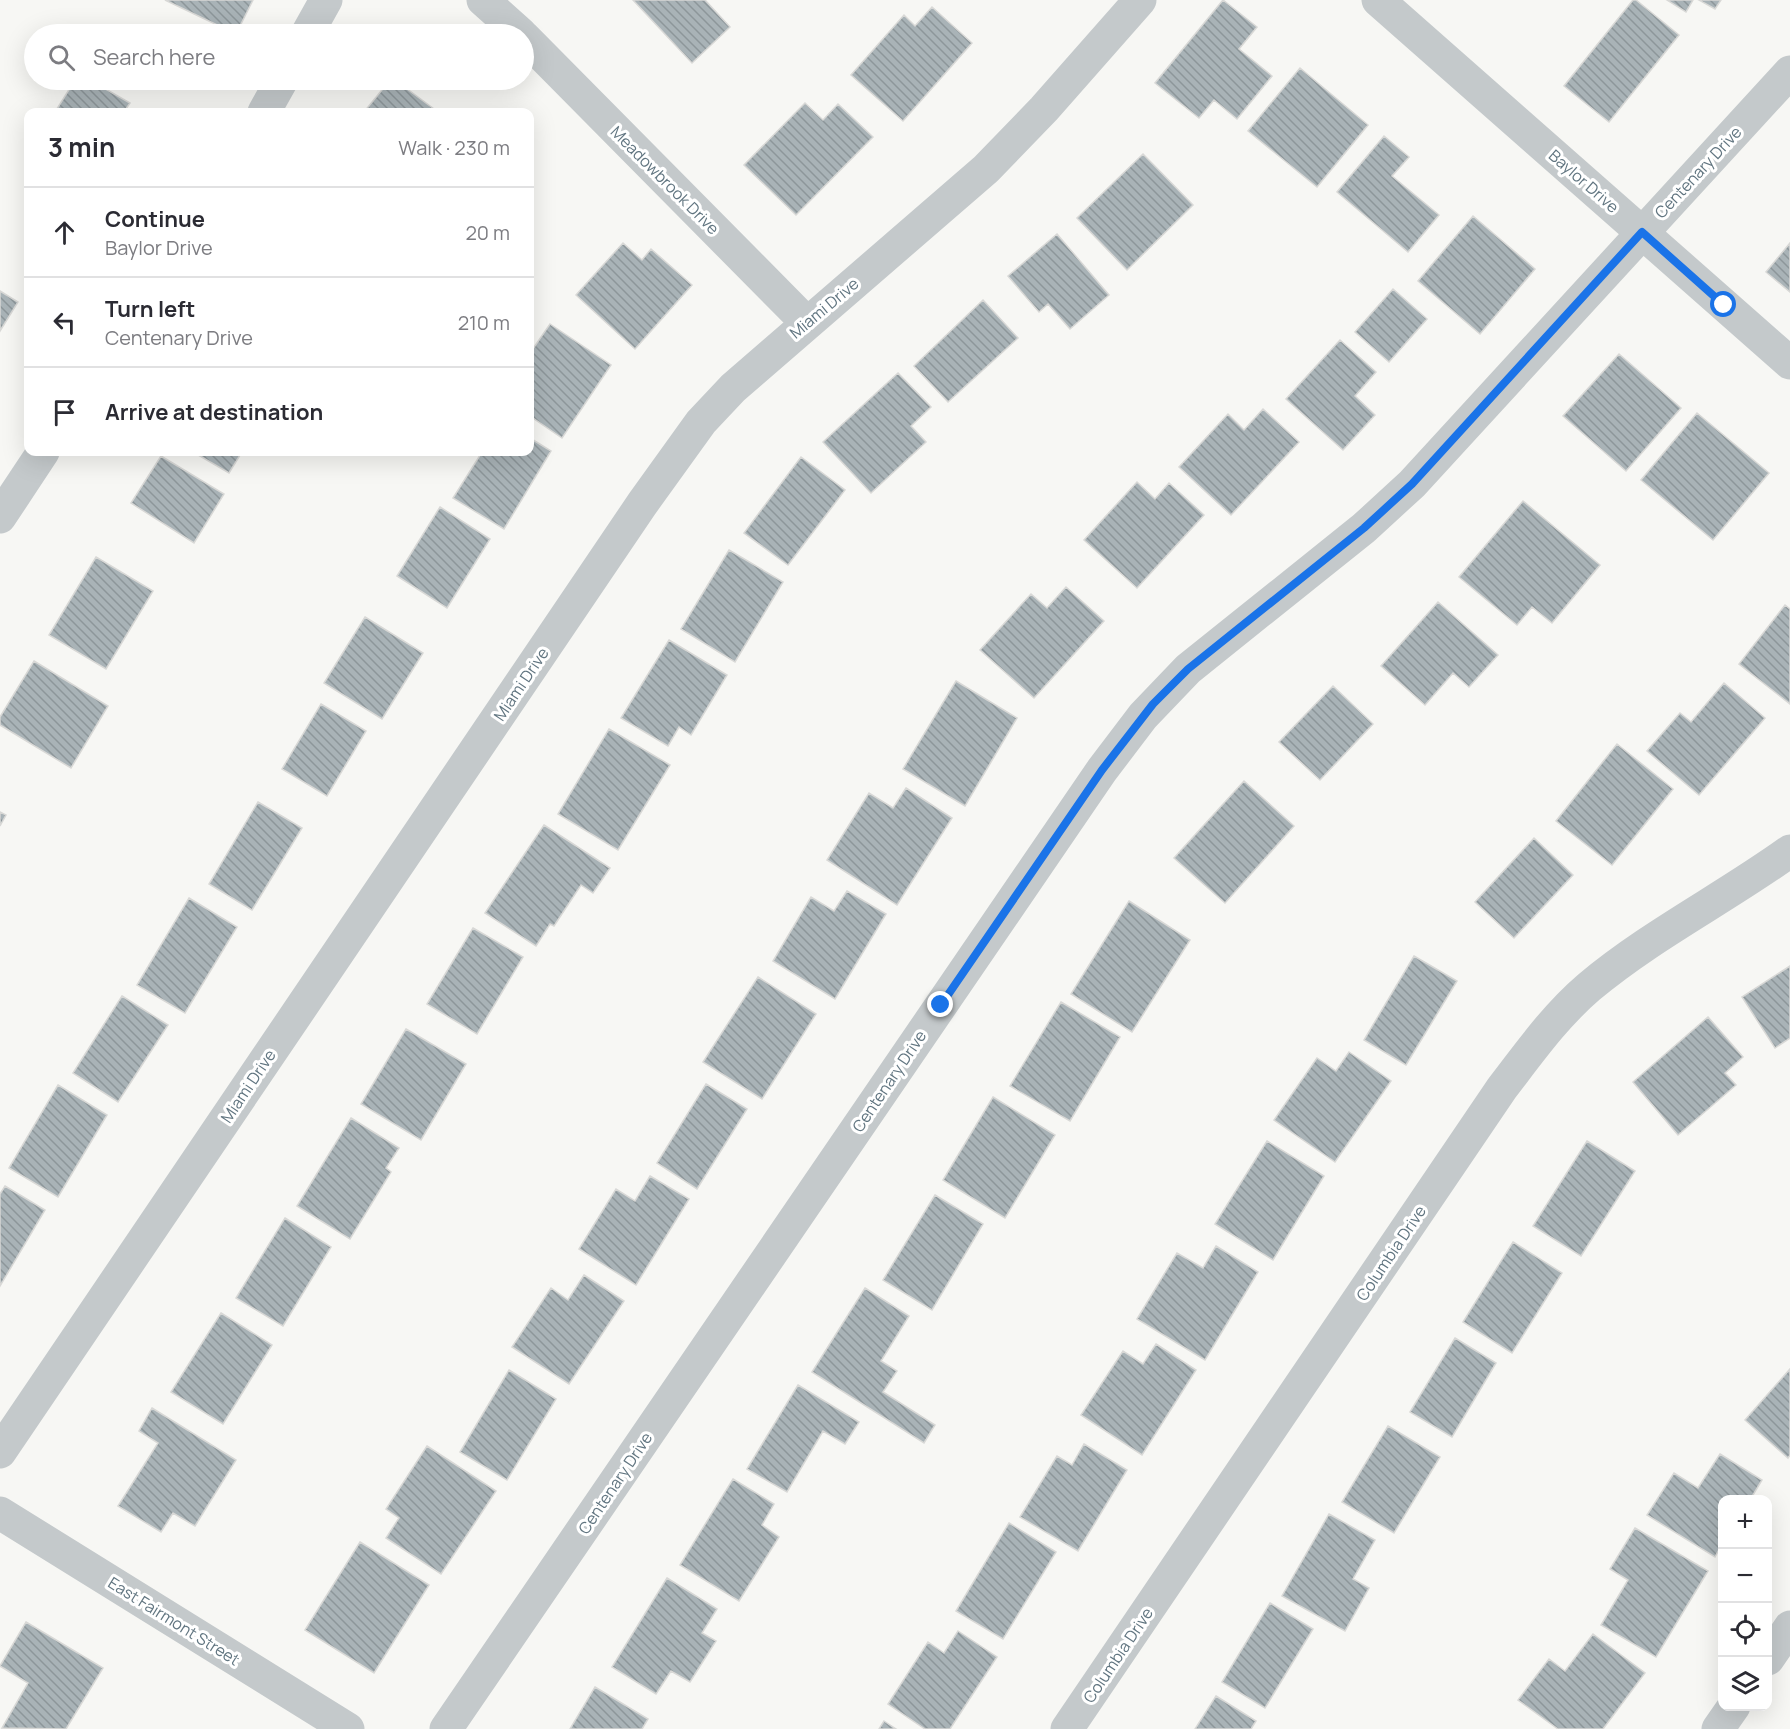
<!DOCTYPE html>
<html lang="en">
<head>
<meta charset="utf-8">
<style>
  :root { --surface:#fff; --page:#f2f2f3; --text:#2b2b33; --muted:#7c7c81; --line:#e1e1e2 }
  body { margin:0; font-family:Manrope,sans-serif; background:var(--page); color:var(--text) }
  .controls { position:absolute; right:18px; bottom:18px; display:grid; overflow:hidden; border-radius:12px; box-shadow:0 6px 24px #0002 }
  .controls button { width:54px; height:54px; display:grid; place-items:center; padding:0; border:0; border-bottom:2px solid var(--line); background:var(--surface); color:var(--text); font:30px sans-serif }
  .stop { position:absolute; width:18px; height:18px; margin:-14px; border:4px solid #1a73e8; border-radius:50%; background:#fff }
  .stop.end { background:#1a73e8; border-color:#fff; box-shadow:0 2px 6px #0008 }
  .list { margin:0; padding:0; list-style:none }
  h2 { display:flex; justify-content:space-between; align-items:center; height:78px; margin:0; padding:0 24px; font-size:26px }
  h2 small { font-size:20px; font-weight:400; color:var(--muted) }
  .list li { display:grid; grid-template-columns:39px 1fr auto; gap:18px; align-items:center; box-sizing:border-box; height:90px; padding:0 24px; border-top:2px solid var(--line) }
  .list b { display:block; font-size:22px; white-space:nowrap }
  .list p { margin:0; font-size:20px; white-space:nowrap; color:var(--muted) }
  .list em { font-size:20px; font-style:normal; color:var(--muted) }
  .icon { flex:none; width:33px; height:33px; fill:none; stroke:currentColor; stroke-width:2; stroke-linecap:round; stroke-linejoin:round }
  .map { position:relative; flex:none; width:1790px; height:1729px; overflow:hidden }
  .search { position:absolute; background:var(--surface); box-shadow:0 6px 24px #0002; left:24px; top:24px; width:510px; height:66px; display:flex; align-items:center; gap:15px; box-sizing:border-box; padding:0 21px; border-radius:33px; color:var(--muted); font-size:22px }
  .panel { position:absolute; background:var(--surface); box-shadow:0 6px 24px #0002; left:24px; top:108px; width:510px; height:348px; border-radius:12px }
  .map>svg:first-child { display:block }
</style>
</head>
<body>
<div class="map">
<svg width="1790" height="1729" viewBox="0 0 1790 1729">
  <defs>
    <pattern id="building-back-hatch" width="6" height="6" patternUnits="userSpaceOnUse" patternTransform="scale(1.5)"><rect width="6" height="6" fill="#a9b3b7"/><path d="M-1 5l2 2M0 0l6 6M5-1l2 2" fill="none" stroke="#8d969a"/></pattern>
  </defs>
  <rect width="100%" height="100%" fill="#f7f7f4"/>
  <path fill="url(#building-back-hatch)" stroke="#d8d8d6" stroke-width="1.5" d="M165,0H253L236,34Z
    M633,0H705L730,27L692,63Z
    M1223,0L1257,27L1239,49L1272,76L1237,119L1214,100L1199,118L1155,83Z
    M1633,0H1636L1679,35L1609,122L1564,86Z
    M1667,0H1693L1686,12Z
    M1699,0H1721L1715,9Z
    M932,7L972,43L903,121L851,75L904,15L915,26Z
    M1300,68L1368,125L1317,187L1248,131Z
    M75,80H90L130,103L124,112H55Z
    M390,80H395L438,112H364Z
    M805,103L823,120L838,104L873,137L796,215L744,165Z
    M1384,136L1409,157L1392,176L1439,215L1408,252L1337,192Z
    M1143,154L1193,205L1127,270L1077,218Z
    M1473,216L1535,269L1480,334L1418,281Z
    M1057,234L1109,295L1070,329L1048,304L1039,312L1008,276Z
    M623,243L642,260L651,249L692,285L635,349L576,295Z
    M1790,243V292L1766,272Z
    M1393,289L1427,319L1389,362L1355,332Z
    M0,291L18,302L0,331Z
    M983,300L1018,338L948,402L914,366Z
    M550,324L611,365L562,438L530,416V353Z
    M1340,340L1376,372L1355,396L1375,415L1343,450L1286,399Z
    M1619,354L1681,408L1626,471L1563,416Z
    M898,373L931,407L911,426L926,442L871,493L823,442Z
    M1263,409L1299,442L1231,515L1179,467L1228,414L1244,430Z
    M1697,413L1769,473L1713,540L1641,480Z
    M530,438L551,451L504,529L453,498L482,452H530Z
    M193,452H242L229,473Z
    M161,456L224,494L194,543L131,503Z
    M801,457L845,490L788,565L744,533Z
    M1137,482L1155,499L1169,483L1204,515L1137,588L1084,540Z
    M1523,501L1600,565L1552,623L1532,607L1517,625L1459,577Z
    M440,507L490,539L447,608L397,576Z
    M729,550L783,582L735,662L681,629Z
    M96,557L153,591L106,669L49,635Z
    M1066,587L1104,621L1034,698L980,650L1031,594L1047,608Z
    M1438,602L1498,655L1469,687L1453,673L1425,705L1381,666Z
    M1785,605L1790,609V704L1739,664Z
    M365,617L423,653L382,719L324,683Z
    M669,640L727,675L691,735L679,727L668,746L621,718Z
    M34,661L108,706L71,768L0,725V717Z
    M956,681L1017,718L965,806L903,769Z
    M1724,683L1765,718L1699,795L1647,751L1680,713L1691,722Z
    M1333,686L1373,724L1320,780L1279,742Z
    M321,704L366,731L327,796L282,769Z
    M609,729L670,765L618,850L558,814Z
    M1617,744L1673,789L1612,865L1556,821Z
    M1244,781L1294,826L1225,903L1174,858Z
    M906,788L952,818L897,905L827,860L869,793L893,808Z
    M258,802L302,828L252,910L209,884Z
    M0,812L6,815L0,826Z
    M544,825L610,868L593,893L581,885L554,926L550,924L536,946L485,913Z
    M1534,838L1573,875L1514,938L1475,902Z
    M847,891L886,914L835,999L773,961L811,897L834,911Z
    M189,898L237,927L185,1013L137,985Z
    M1129,901L1190,940L1132,1032L1071,994Z
    M473,928L523,957L477,1034L427,1004Z
    M1414,956L1457,981L1406,1065L1364,1040Z
    M1790,966V1038L1775,1048L1742,997Z
    M758,977L816,1014L762,1099L703,1062Z
    M122,996L168,1025L118,1102L73,1073Z
    M1061,1002L1120,1037L1070,1121L1010,1086Z
    M1708,1017L1743,1057L1725,1073L1736,1085L1678,1135L1633,1082Z
    M406,1029L466,1064L421,1140L361,1104Z
    M1349,1052L1391,1081L1335,1162L1274,1120L1317,1058L1336,1071Z
    M706,1084L747,1109L697,1189L657,1163Z
    M58,1085L107,1115L58,1197L9,1168Z
    M993,1097L1055,1135L1005,1218L943,1180Z
    M351,1118L399,1148L386,1168L391,1172L350,1239L297,1206Z
    M1267,1141L1324,1176L1273,1260L1215,1224Z
    M1587,1141L1635,1171L1581,1256L1533,1226Z
    M650,1176L689,1199L636,1285L579,1249L616,1189L635,1201Z
    M5,1186L45,1210L0,1286V1194Z
    M935,1195L983,1224L932,1310L883,1280Z
    M285,1218L331,1247L283,1326L236,1298Z
    M1513,1242L1562,1273L1512,1353L1463,1322Z
    M1216,1246L1258,1272L1205,1360L1137,1319L1177,1253L1203,1268Z
    M584,1275L624,1301L569,1384L512,1347L551,1288L568,1300Z
    M865,1288L909,1316L881,1361L897,1371L883,1392L935,1425L924,1443L812,1372Z
    M221,1313L272,1345L223,1424L171,1392Z
    M1455,1338L1496,1363L1452,1437L1410,1412Z
    M1156,1344L1196,1370L1142,1455L1081,1415L1123,1351L1143,1364Z
    M1790,1369V1455L1788,1458L1745,1420Z
    M509,1370L556,1399L507,1480L460,1452Z
    M798,1385L859,1422L845,1444L823,1431L787,1492L747,1469Z
    M152,1408L236,1460L195,1526L173,1513L161,1532L118,1506L158,1443L139,1431Z
    M1388,1426L1440,1457L1394,1533L1342,1502Z
    M1084,1444L1127,1470L1078,1551L1020,1517L1057,1456L1072,1465Z
    M427,1446L496,1491L441,1574L386,1538L399,1518L386,1509Z
    M1720,1454L1762,1480L1750,1500H1722V1544L1715,1557L1647,1515L1674,1473L1698,1488Z
    M733,1479L774,1504L762,1525L779,1537L739,1601L680,1565Z
    M1329,1514L1375,1540L1353,1579L1369,1588L1345,1631L1282,1596Z
    M1009,1523L1056,1552L1003,1639L956,1611Z
    M1635,1528L1708,1571L1656,1657L1601,1625L1628,1580L1610,1569Z
    M360,1542L429,1585L374,1673L305,1630Z
    M667,1578L717,1609L702,1633L716,1641L690,1682L671,1671L656,1694L612,1667Z
    M1270,1603L1313,1629L1265,1708L1222,1682Z
    M26,1622L103,1668L66,1729L2,1728L28,1683L0,1666Z
    M958,1631L997,1657L950,1729H925L888,1704L928,1642L944,1653Z
    M1593,1634L1645,1673L1603,1729H1558L1518,1700L1549,1659L1565,1671Z
    M595,1687L648,1719L642,1729H570Z
    M1216,1696L1256,1721L1251,1729H1195Z
    M884,1721L896,1729H879Z"/>
  <g fill="none" stroke-linecap="round" stroke-linejoin="round">
    <path stroke="#c4c9cb" stroke-width="33" d="M483,0L521,34
      M1378,0L1790,363
      M307,34L326,0
      M524,37L807,323
      M264,112L282,80
      M0,517L43,452
      M0,1452L642,504L701,422L733,388L986,169L1044,109L1140,0
      M0,1513L348,1729
      M1768,1659L1790,1627
      M446,1729L1102,770L1143,716L1188,669L1364,528L1412,484L1790,72
      M1067,1729L1502,1088C1529,1053 1555,1016 1589,987C1651,935 1725,898 1790,851
      M1718,1729L1734,1706"/>
  </g>
  <g fill="none" stroke-linecap="round" stroke-linejoin="round">
    <path stroke="#1a73e8" stroke-width="8" d="M941,1005L1102,770L1153,704L1188,669L1364,528L1412,484L1642,232L1724,305"/>
  </g>
  <g text-anchor="middle" stroke-width="6" stroke-linejoin="round" paint-order="stroke">
    <g font-size="16" fill="#617580" stroke="#fff">
      <text transform="translate(1698 172) rotate(-47)" y="6">Centenary Drive</text>
      <text transform="translate(665 180) rotate(45)" y="6">Meadowbrook Drive</text>
      <text transform="translate(1584 181) rotate(41)" y="6">Baylor Drive</text>
      <text transform="translate(824 308) rotate(-40)" y="6">Miami Drive</text>
      <text transform="translate(521 684) rotate(-56)" y="6">Miami Drive</text>
      <text transform="translate(889 1081) rotate(-56)" y="6">Centenary Drive</text>
      <text transform="translate(248 1086) rotate(-56)" y="6">Miami Drive</text>
      <text transform="translate(1391 1253) rotate(-56)" y="6">Columbia Drive</text>
      <text transform="translate(615 1483) rotate(-56)" y="6">Centenary Drive</text>
      <text transform="translate(174 1621) rotate(32)" y="6">East Fairmont Street</text>
      <text transform="translate(1118 1655) rotate(-56)" y="6">Columbia Drive</text>
    </g>
  </g>
</svg>
<div class="controls">
<button>+</button>
<button>−</button>
<button><svg class="icon" aria-label="locate" viewBox="0 0 24 24"><circle cx="12" cy="12" r="6"/><path d="M12 2v4M12 18v4M2 12h4M18 12h4"/></svg></button>
<button><svg class="icon" aria-label="layers" viewBox="0 0 24 24"><path d="M12 4l9 5-9 5-9-5zM3 14l9 5 9-5"/></svg></button>
</div>
<div class="stop" style="left:1724px;top:305px"></div>
<div class="stop end" style="left:941px;top:1005px"></div>
<div class="search"><svg class="icon" aria-label="search" viewBox="0 0 24 24"><circle cx="10" cy="10" r="6"/><path d="M15 15l6 6"/></svg>Search here</div>
<section class="panel">
<h2>3 min<small>Walk · 230 m</small></h2>
<ul class="list">
<li><svg class="icon" aria-label="ahead" viewBox="0 0 24 24"><path d="M12 20V5M6 11l6-6 6 6"/></svg><div><b>Continue</b><p>Baylor Drive</p></div><em>20 m</em></li>
<li><svg class="icon" aria-label="left" viewBox="0 0 24 24"><path d="M17 20v-9H6M10 6l-5 5 5 5"/></svg><div><b>Turn left</b><p>Centenary Drive</p></div><em>210 m</em></li>
<li><svg class="icon" aria-label="arrive" viewBox="0 0 24 24"><path d="M6 21V4h12l-3 4 3 4H6"/></svg><div><b>Arrive at destination</b></div></li>
</ul>
</section>
</div>
</body>
</html>
